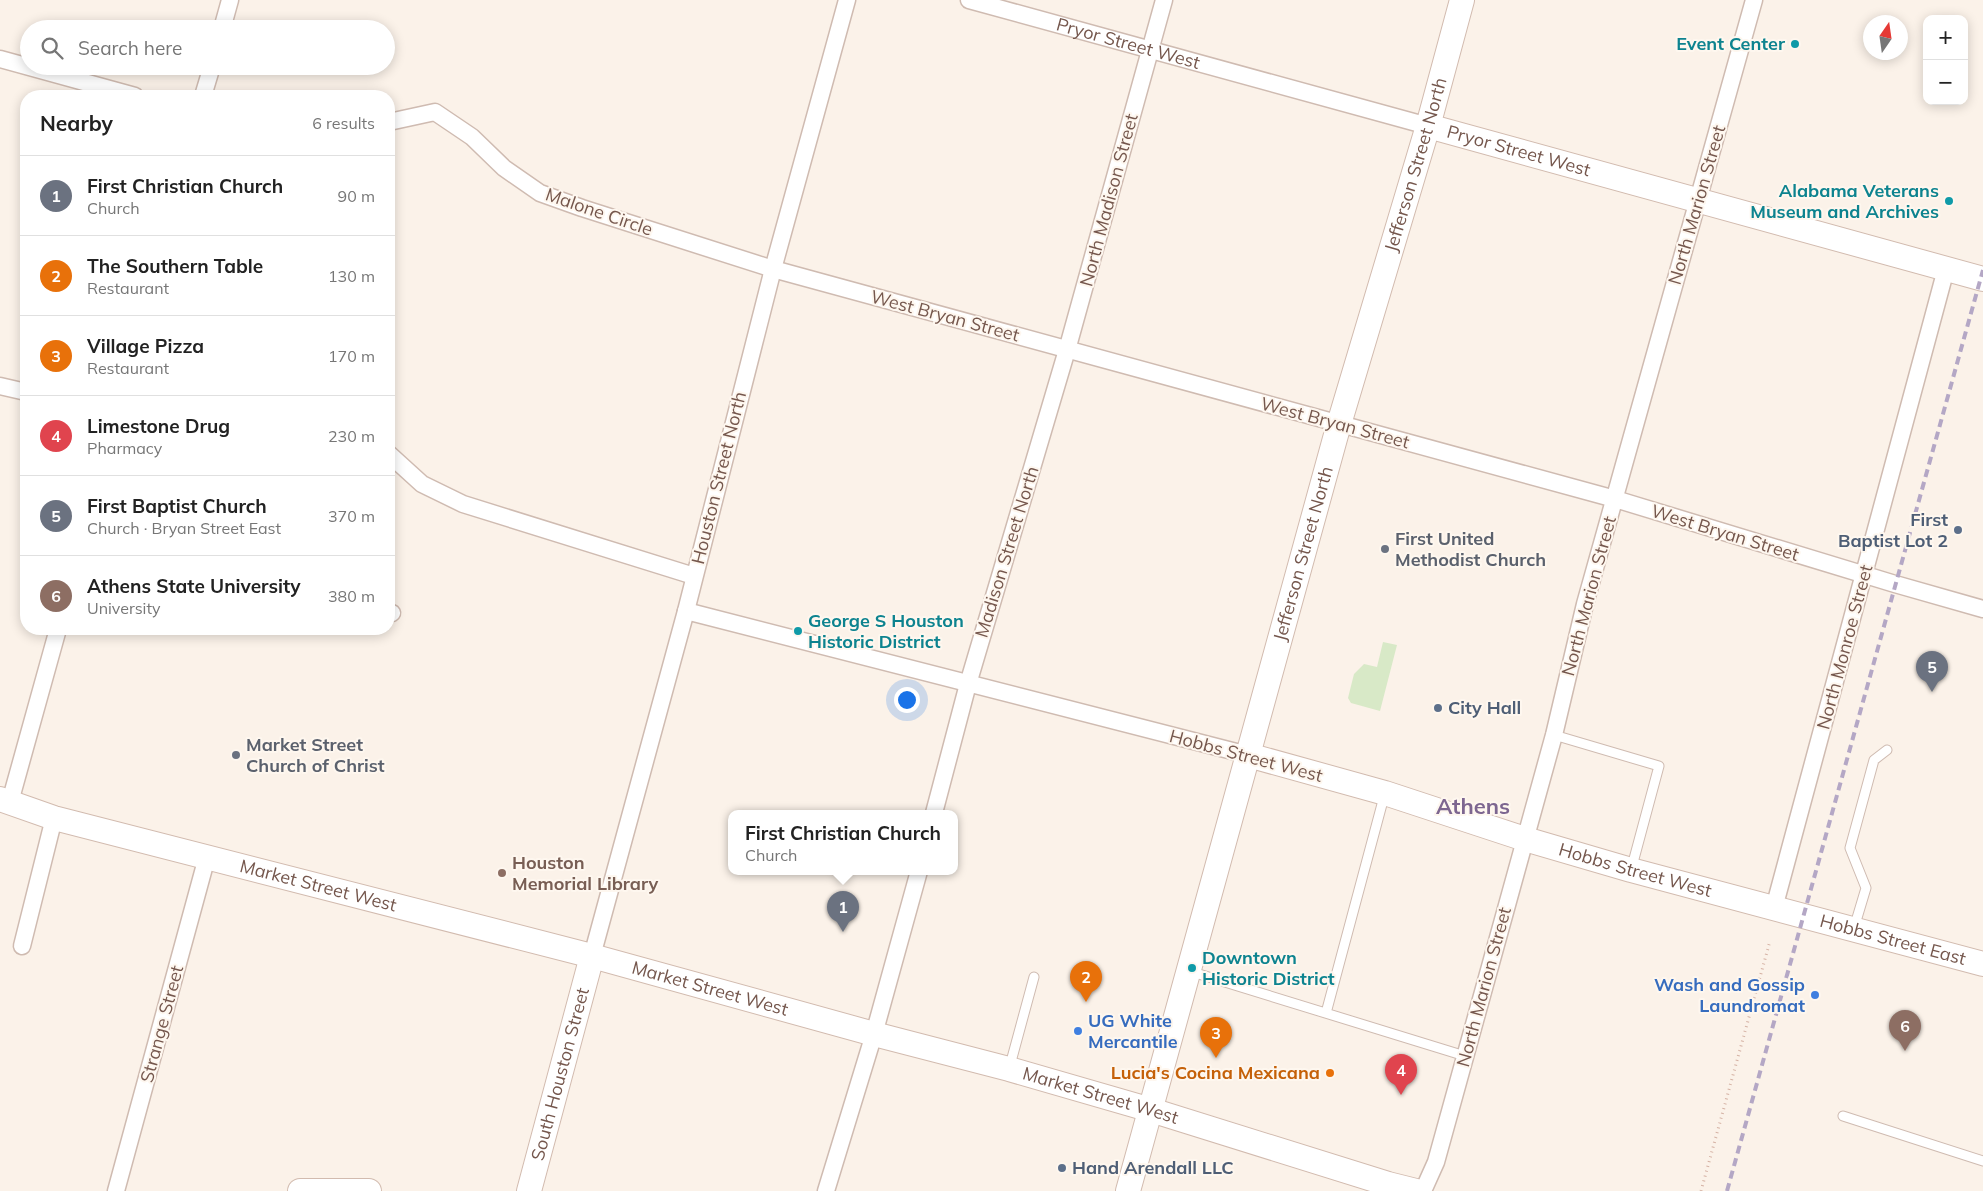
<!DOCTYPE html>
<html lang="en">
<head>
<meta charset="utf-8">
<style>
  :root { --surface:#fff; --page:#f2f2f2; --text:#222; --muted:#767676; --line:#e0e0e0; --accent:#df6554 }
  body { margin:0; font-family:Mulish,sans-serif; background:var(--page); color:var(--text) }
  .controls { position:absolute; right:15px; top:15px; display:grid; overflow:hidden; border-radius:10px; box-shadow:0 2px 12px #0003 }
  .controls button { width:45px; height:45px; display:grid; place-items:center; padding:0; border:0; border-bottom:1px solid var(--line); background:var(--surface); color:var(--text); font:25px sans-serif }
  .compass { position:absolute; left:1863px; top:15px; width:45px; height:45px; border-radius:50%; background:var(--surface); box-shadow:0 2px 12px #0003; rotate:13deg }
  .you { position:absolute; left:906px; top:699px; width:18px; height:18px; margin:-12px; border:4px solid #fff; border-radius:50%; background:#1a73e8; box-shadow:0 0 0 8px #1a73e833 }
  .badge { display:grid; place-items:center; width:32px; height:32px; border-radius:50%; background:var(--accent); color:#fff; font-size:16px; font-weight:700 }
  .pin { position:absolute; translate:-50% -41px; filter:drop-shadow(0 1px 2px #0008) }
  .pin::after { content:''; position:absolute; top:26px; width:18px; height:15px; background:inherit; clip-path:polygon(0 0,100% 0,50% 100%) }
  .popup { position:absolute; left:728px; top:810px; width:230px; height:65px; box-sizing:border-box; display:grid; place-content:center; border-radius:10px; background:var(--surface); filter:drop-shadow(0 1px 4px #0005); font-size:16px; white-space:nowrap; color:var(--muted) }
  .popup b { font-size:19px; color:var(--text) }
  .popup::after { content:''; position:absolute; left:50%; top:100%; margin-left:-10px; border:10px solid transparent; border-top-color:var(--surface) }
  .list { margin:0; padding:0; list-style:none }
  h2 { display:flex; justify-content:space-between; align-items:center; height:65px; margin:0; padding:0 20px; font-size:21px }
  h2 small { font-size:16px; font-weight:400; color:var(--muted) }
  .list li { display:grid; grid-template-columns:32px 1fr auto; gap:15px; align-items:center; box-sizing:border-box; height:80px; padding:0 20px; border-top:1px solid var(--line) }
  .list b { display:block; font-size:19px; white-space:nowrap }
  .list p { margin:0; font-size:16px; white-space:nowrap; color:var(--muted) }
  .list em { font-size:16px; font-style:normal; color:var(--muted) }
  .icon { flex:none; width:28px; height:28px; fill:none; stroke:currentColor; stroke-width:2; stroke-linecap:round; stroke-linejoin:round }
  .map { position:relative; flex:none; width:1983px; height:1191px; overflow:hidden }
  .search { position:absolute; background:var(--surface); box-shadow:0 2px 12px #0003; left:20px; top:20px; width:375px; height:55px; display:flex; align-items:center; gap:12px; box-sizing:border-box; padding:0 18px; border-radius:28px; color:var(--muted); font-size:19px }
  .panel { position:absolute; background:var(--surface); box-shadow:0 2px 12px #0003; left:20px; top:90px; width:375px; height:545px; border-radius:20px }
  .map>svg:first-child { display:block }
</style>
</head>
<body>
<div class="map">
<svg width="1983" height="1191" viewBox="0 0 1983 1191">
  <rect width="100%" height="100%" fill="#fbf2e9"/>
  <path fill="#d8e9c7" d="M1383,642L1397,645L1380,711L1351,703L1348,698L1354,674L1364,664L1377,667Z"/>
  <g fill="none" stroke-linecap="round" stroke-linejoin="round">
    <defs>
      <path id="lane" d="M1554,735L1659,766L1631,870
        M1854,928L1866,888L1850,848L1874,760L1887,750
        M1189,971L1465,1056
        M1326,1013L1385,793
        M1009,1069L1034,977
        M1843,1116L1983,1161"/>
      <g id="street">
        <path id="s1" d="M969,0L1428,126"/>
        <path d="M222,29L230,0"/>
        <path d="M0,59L135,96"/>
        <path d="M203,96L212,66"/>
        <path d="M389,122L435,112L472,137L504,168L540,193L582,208L773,269L1615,499L1895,584L1983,609"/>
        <path d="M0,386L26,392"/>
        <path d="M389,454L422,484L463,504L694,576"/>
        <path d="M686,611L1248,755"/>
        <path d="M389,612L392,613"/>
        <path d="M10,802L58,629"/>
        <path d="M934,813L968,684L1067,350L1164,0"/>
        <path d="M1774,908L1946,269"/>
        <path d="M22,946L54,818"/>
        <path d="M592,956L686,611L773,269L847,0"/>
        <path d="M116,1191L207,857"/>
        <path d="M826,1191L874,1034L919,871"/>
        <path d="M1423,1191L1436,1162L1554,735L1585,604L1754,0"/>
      </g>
      <g id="secondary">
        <path id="s2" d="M1428,126L1983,279"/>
        <path id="s3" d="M1248,755L1385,793L1525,839L1631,870L1983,964"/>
        <path id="s4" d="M0,799L54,818L592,956L874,1034L1009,1069L1151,1110L1388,1184L1416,1191"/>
        <path d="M300,1191H369"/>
        <path id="s5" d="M529,1191L592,956"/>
        <path id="s6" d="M1128,1191L1339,424L1428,126L1462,0"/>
      </g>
    </defs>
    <use href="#lane" stroke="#cfbbb1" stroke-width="11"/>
    <use href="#street" stroke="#cfbbb1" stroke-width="19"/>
    <use href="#secondary" stroke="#d2bbaf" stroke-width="26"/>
    <path stroke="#d5b2a4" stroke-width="3" stroke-dasharray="1 4" stroke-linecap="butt" d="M1701,1191L1770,941"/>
    <use href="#lane" stroke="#fff" stroke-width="9"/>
    <use href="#street" stroke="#fff" stroke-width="16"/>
    <use href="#secondary" stroke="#fff" stroke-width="24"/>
    <path stroke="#b4a7c5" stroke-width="4" stroke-dasharray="8 5" stroke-linecap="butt" d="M1727,1191L1983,270"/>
  </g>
  <g fill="#0f9aa8" stroke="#fef7ef" stroke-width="2">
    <circle cx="1795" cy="44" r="5"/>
    <circle cx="1949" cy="201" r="5"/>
    <circle cx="798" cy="631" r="5"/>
    <circle cx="1192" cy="968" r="5"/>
  </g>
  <g fill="#5c6f8a" stroke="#fef7ef" stroke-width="2">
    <circle cx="1958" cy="530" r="5"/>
    <circle cx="1438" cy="708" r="5"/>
    <circle cx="1062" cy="1168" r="5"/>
  </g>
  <g fill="#6b7280" stroke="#fef7ef" stroke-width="2">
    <circle cx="1385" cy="549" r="5"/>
    <circle cx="236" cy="755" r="5"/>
  </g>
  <circle fill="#8d6e63" stroke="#fef7ef" stroke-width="2" cx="502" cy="873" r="5"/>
  <g fill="#3f7fe0" stroke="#fef7ef" stroke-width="2">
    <circle cx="1815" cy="995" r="5"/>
    <circle cx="1078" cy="1031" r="5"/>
  </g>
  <circle fill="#e8710a" stroke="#fef7ef" stroke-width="2" cx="1330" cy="1073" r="5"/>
  <g text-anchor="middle" stroke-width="4" stroke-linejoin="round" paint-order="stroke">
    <g font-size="18" fill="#75574d" stroke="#fef7ef">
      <text dy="6" stroke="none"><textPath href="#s1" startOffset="165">Pryor Street West</textPath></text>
      <text dy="6" stroke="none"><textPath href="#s2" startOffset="94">Pryor Street West</textPath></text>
      <text dy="6" stroke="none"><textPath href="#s6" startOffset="1066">Jefferson Street North</textPath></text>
      <text transform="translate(1109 200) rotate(-75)" y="6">North Madison Street</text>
      <text transform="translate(1697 205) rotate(-74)" y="6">North Marion Street</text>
      <text transform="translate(599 212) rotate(19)" y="6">Malone Circle</text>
      <text transform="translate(945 316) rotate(15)" y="6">West Bryan Street</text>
      <text transform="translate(1335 423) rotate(15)" y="6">West Bryan Street</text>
      <text transform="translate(719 478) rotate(-76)" y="6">Houston Street North</text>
      <text transform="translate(1725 533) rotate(17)" y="6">West Bryan Street</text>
      <text transform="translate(1007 552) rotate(-73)" y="6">Madison Street North</text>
      <text dy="6" stroke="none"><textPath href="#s6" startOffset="661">Jefferson Street North</textPath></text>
      <text transform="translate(1589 596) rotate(-75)" y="6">North Marion Street</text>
      <text transform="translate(1845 647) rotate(-75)" y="6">North Monroe Street</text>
      <text transform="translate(1246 756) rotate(15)" y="6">Hobbs Street West</text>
      <text dy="6" stroke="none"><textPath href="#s3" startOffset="404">Hobbs Street West</textPath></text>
      <text dy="6" stroke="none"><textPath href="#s4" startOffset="330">Market Street West</textPath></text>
      <text dy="6" stroke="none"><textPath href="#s3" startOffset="671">Hobbs Street East</textPath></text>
      <text transform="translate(1484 987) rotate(-75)" y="6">North Marion Street</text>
      <text dy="6" stroke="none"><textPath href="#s4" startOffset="735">Market Street West</textPath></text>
      <text transform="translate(162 1024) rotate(-75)" y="6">Strange Street</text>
      <text dy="6" stroke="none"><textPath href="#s5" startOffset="121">South Houston Street</textPath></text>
      <text dy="6" stroke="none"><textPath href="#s4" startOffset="1140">Market Street West</textPath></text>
    </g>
    <g font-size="18" font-weight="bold" fill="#0d838f" stroke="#fef7ef" text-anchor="end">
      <text x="1785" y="50">Event Center</text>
      <text x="1939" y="197">Alabama Veterans<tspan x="1939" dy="21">Museum and Archives</tspan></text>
      <text x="808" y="627" text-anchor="start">George S Houston<tspan x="808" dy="21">Historic District</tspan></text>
      <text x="1202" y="964" text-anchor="start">Downtown<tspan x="1202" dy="21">Historic District</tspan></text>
    </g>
    <g font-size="18" font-weight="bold" fill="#4e5e75" stroke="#fef7ef" text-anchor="start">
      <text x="1948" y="526" text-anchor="end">First<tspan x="1948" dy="21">Baptist Lot 2</tspan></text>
      <text x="1448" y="714">City Hall</text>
      <text x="1072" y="1174">Hand Arendall LLC</text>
    </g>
    <g font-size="18" font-weight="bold" fill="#5b616d" stroke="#fef7ef" text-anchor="start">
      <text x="1395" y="545">First United<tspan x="1395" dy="21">Methodist Church</tspan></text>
      <text x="246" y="751">Market Street<tspan x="246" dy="21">Church of Christ</tspan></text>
    </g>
    <g font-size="18" font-weight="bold" fill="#785e54" stroke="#fef7ef" text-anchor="start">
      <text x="512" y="869">Houston<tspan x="512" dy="21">Memorial Library</tspan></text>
    </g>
    <g font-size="18" font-weight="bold" fill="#366cbe" stroke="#fef7ef" text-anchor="end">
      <text x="1805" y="991">Wash and Gossip<tspan x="1805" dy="21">Laundromat</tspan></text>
      <text x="1088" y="1027" text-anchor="start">UG White<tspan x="1088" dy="21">Mercantile</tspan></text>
    </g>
    <g font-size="18" font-weight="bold" fill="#c56008" stroke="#fef7ef" text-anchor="end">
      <text x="1320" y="1079">Lucia's Cocina Mexicana</text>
    </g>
    <g font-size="22" font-weight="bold" fill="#7d6690" stroke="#fef7ef">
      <text x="1473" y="814">Athens</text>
    </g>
  </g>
</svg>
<div class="controls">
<button>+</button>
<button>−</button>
</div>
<svg class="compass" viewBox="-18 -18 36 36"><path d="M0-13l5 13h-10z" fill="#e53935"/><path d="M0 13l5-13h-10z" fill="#767676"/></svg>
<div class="you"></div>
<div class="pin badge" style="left:843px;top:932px;background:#6b7280">1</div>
<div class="popup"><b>First Christian Church</b>Church</div>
<div class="pin badge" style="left:1086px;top:1002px;background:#e8710a">2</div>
<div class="pin badge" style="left:1216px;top:1058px;background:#e8710a">3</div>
<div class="pin badge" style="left:1401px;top:1095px;background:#e0444e">4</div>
<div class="pin badge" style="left:1932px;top:692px;background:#6b7280">5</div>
<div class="pin badge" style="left:1905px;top:1051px;background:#8d6e63">6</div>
<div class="search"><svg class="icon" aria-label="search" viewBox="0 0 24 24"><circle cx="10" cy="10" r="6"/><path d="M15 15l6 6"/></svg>Search here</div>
<section class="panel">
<h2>Nearby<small>6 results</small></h2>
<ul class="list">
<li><span class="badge" style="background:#6b7280">1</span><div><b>First Christian Church</b><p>Church</p></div><em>90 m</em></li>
<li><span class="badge" style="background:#e8710a">2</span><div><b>The Southern Table</b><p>Restaurant</p></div><em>130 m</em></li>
<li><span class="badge" style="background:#e8710a">3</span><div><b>Village Pizza</b><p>Restaurant</p></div><em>170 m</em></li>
<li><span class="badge" style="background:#e0444e">4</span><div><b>Limestone Drug</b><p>Pharmacy</p></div><em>230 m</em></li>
<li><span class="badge" style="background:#6b7280">5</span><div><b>First Baptist Church</b><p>Church · Bryan Street East</p></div><em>370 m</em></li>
<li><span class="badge" style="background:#8d6e63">6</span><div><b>Athens State University</b><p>University</p></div><em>380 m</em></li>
</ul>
</section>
</div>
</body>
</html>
